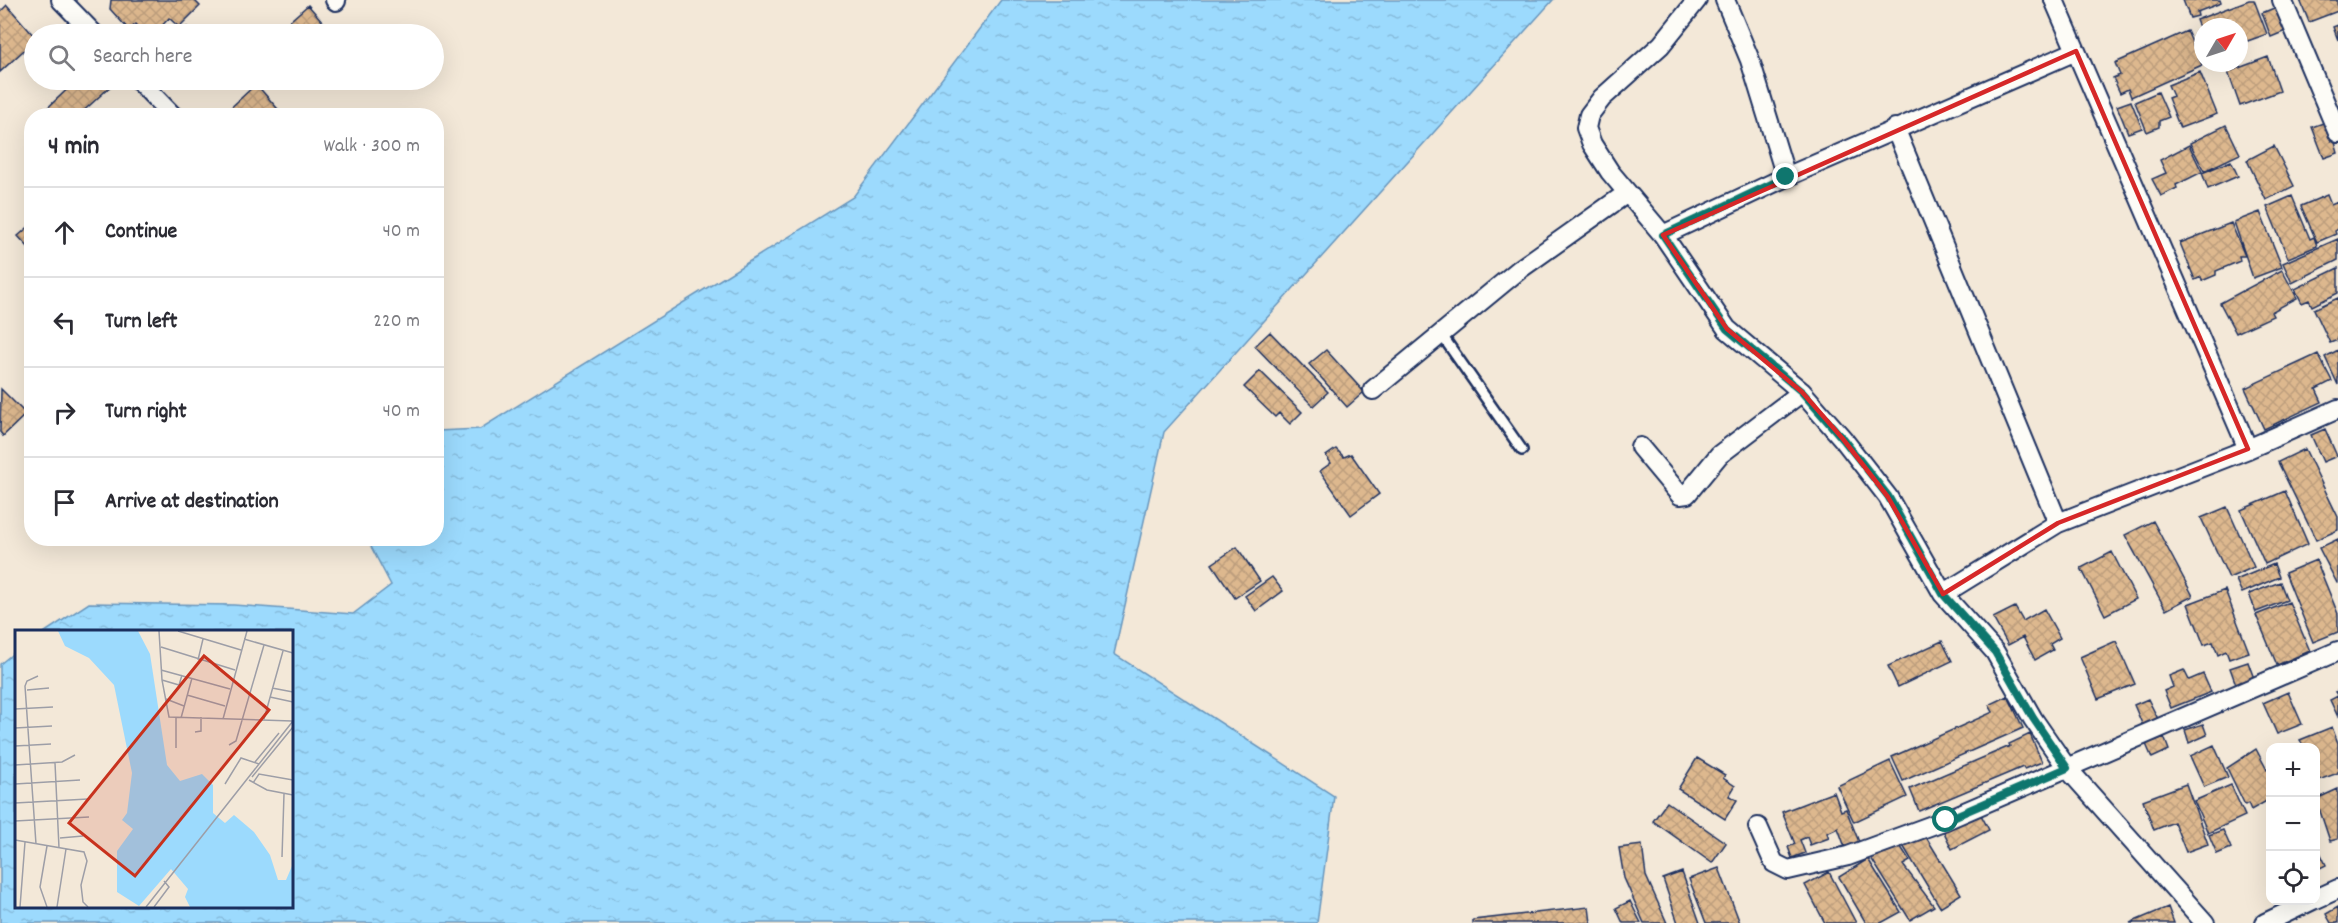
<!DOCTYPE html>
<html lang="en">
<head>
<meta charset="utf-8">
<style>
  :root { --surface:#fff; --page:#f2f2f3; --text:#2b2b33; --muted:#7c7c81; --line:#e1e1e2 }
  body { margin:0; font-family:Dekko,sans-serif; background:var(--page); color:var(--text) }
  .controls { position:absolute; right:18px; bottom:18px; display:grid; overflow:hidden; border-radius:12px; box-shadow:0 6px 24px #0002 }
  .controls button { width:54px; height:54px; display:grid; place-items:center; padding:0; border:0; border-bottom:2px solid var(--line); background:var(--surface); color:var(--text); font:30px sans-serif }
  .compass { position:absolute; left:2194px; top:18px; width:54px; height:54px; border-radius:50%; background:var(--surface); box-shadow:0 6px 24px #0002; rotate:51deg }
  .stop { position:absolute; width:18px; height:18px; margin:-14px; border:4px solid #0f766e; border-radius:50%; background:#fff }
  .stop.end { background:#0f766e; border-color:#fff; box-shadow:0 2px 6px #0008 }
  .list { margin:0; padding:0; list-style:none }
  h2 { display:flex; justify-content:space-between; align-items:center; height:78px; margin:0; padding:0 24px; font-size:26px }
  h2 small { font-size:20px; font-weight:400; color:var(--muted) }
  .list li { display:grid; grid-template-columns:39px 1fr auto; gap:18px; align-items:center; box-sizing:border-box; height:90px; padding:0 24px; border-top:2px solid var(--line) }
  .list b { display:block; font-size:22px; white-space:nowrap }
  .list em { font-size:20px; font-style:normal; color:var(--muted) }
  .icon { flex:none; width:33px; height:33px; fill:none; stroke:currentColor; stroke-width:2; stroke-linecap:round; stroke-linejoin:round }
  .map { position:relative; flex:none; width:2338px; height:923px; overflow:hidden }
  .search { position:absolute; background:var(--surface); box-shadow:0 6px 24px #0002; left:24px; top:24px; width:420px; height:66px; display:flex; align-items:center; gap:15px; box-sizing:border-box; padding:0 21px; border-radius:33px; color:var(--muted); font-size:22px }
  .panel { position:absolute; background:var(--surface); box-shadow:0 6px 24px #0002; left:24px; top:108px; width:420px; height:438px; border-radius:24px }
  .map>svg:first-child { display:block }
</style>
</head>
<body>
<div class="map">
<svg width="2338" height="923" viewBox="0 0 2338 923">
  <defs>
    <pattern id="water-ripples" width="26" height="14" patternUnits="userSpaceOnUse" patternTransform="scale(1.5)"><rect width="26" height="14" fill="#9cdafd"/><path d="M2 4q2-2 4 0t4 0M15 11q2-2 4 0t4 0" fill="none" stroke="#86bbdb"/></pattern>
    <pattern id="building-cross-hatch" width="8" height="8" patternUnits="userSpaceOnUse" patternTransform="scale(1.5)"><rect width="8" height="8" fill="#ddb88e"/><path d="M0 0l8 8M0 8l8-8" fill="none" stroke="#bd9e7d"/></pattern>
  </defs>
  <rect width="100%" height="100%" fill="#f3e8d8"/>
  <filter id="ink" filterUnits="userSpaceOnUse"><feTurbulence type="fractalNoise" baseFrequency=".0167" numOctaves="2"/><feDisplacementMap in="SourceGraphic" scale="12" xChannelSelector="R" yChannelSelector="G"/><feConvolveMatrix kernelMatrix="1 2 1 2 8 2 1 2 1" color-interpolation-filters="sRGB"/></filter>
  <g filter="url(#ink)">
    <path fill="url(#water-ripples)" stroke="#6896bd" stroke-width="1.5" d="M1001,0H1553L1164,432L1114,654L1334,796L1317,923H0V664L16,651V906H291V632H45L89,603L234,605L353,614L391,585L367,539L436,538L437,431L480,429L853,197Z"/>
    <path fill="url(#building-cross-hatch)" stroke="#1b2f5e" stroke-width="1.5" d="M111,0H194L200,6L179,27L169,18L159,29L141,30L136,24L129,30L110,9Z
      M2183,0H2220L2221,3L2197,12L2198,16L2190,18Z
      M2249,0H2254L2267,34L2242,43L2244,48L2239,50V27H2203V38L2196,20Z
      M2300,0H2337L2338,11L2309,22Z
      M7,5L34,36V41L0,72V12Z
      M308,5L332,32L329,34H275Z
      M2279,6L2288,30L2271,37L2262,13Z
      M2338,25V40L2333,27Z
      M187,27L194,34H179Z
      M2187,31L2202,65L2131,97L2128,89L2120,93L2113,78L2120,75L2115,63Z
      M2268,57L2280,91L2240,106L2228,72Z
      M2200,72L2217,114L2180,128L2168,98L2173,96L2168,85Z
      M77,80H109L113,84L78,116H39Z
      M153,80H167L160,86Z
      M256,84L284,116H222Z
      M2158,92L2169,117L2159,121V127L2147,132L2135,102Z
      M2131,101L2142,128L2128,133L2117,106Z
      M2329,121L2338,153L2324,158L2312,127Z
      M2226,125L2240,154L2204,171L2190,143Z
      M2189,145L2202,172L2176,185L2177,188L2161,196L2152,179L2166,173L2160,160Z
      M2274,146L2294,186L2266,200L2247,160Z
      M2231,161L2238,176L2208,189L2202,173Z
      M2327,195L2331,205L2338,202V229L2335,231L2336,234L2317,242L2301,206Z
      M2292,196L2310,239L2314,237L2317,246L2288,258L2267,207Z
      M2260,212L2282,267L2253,278L2234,222Z
      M2231,223L2245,256H2239L2240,261L2216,271V275L2202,281L2201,277L2195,280L2180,243Z
      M32,224V245L29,248L18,236Z
      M2338,239V260L2292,283L2283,263Z
      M2338,268V293L2312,306L2309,300L2302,303L2295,289Z
      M2282,270L2297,298L2271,312L2273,316L2236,333L2220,303Z
      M2338,298V340L2330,343L2314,309Z
      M1270,332L1328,392L1313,406L1255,346Z
      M1326,350L1364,392L1347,407L1309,364Z
      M2338,350V385L2325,357Z
      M2318,354L2332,381L2316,389L2322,402L2264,429L2245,388Z
      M1260,371L1302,412L1290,424L1279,413L1275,417L1244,387Z
      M1,389L26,414L3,436L0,432Z
      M2325,429L2337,456L2323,462L2311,435Z
      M1336,449L1344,457L1351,454L1379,494L1351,515L1320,471L1331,463L1326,456Z
      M2305,449L2338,517V530L2316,540L2278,462Z
      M2285,491L2308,544L2265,564L2241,510Z
      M2227,507L2254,567L2229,578L2201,518Z
      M2153,521L2193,596L2166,610L2125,535Z
      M2338,539V583H2337L2319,548Z
      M1237,547L1260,581L1235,598L1212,564Z
      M2112,552L2136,599L2105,615L2081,568Z
      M2316,560L2338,614V632L2313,642L2285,573Z
      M2274,564L2279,577L2242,593L2236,580Z
      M1272,577L1283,591L1256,611L1245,596Z
      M2280,582L2287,600L2256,612L2249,594Z
      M2225,590L2249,652L2229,659L2226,651L2218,655L2213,642L2204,645L2188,604Z
      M2289,602L2310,651L2277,665L2256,615Z
      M2015,607L2023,621L2044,609L2060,638L2050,644L2053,650L2035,660L2023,637L2008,645L1993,618Z
      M1942,641L1952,661L1898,687L1888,666Z
      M2116,641L2135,684L2098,699L2080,657Z
      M2248,662L2256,684L2238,690L2230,668Z
      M2184,670L2189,680L2203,674L2211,692L2171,708L2164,691L2173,687L2169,676Z
      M2338,691V717L2330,700L2338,696L2335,692Z
      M2288,692L2302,724L2277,734L2263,703Z
      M2008,696L2023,728L1903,781L1892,757L1993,712L1989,705Z
      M2148,699L2158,719L2143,726L2134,705Z
      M2203,724L2207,735L2189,743L2185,730Z
      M2332,727L2338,743V773L2316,781V748H2300L2303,746L2300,740Z
      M2030,734L2042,762L2024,769L2023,767L1919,811L1910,789L2010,746L2009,744Z
      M2164,737L2169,750L2152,758L2146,744Z
      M2214,745L2228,777L2204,787L2190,756Z
      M2256,749L2267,770L2270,768V799L2251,810L2248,803L2245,805L2227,768Z
      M1697,758L1725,775L1723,778L1735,786L1729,796L1737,800L1725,819L1678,789Z
      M1890,761L1907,797L1854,822L1837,786Z
      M2186,784L2208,844L2186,852L2174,822L2154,830L2143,800Z
      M2231,785L2245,816L2208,833L2194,801Z
      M2338,789V839L2330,841L2316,799Z
      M1834,792L1841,811L1846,809L1859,842L1845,847L1838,828L1827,833L1829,838L1810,845L1807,837L1800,840L1805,853L1792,858L1788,847L1795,844L1782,812Z
      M1667,802L1726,843L1712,863L1653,821Z
      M1979,811L1989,830L1952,849L1943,830Z
      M2223,830L2231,848L2217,854L2209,835Z
      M1923,832L1961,894L1940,907L1902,844Z
      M1897,841L1910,861L1903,865L1934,906L1910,920L1871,858Z
      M1642,845L1646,876L1667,923H1644L1624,878L1619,848Z
      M2318,848L2326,865L2316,870V849Z
      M1868,859L1901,912L1881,923H1866L1839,877Z
      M1719,868L1740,923H1706L1689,879Z
      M1682,872L1700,923H1678L1663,879Z
      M1829,872L1856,923H1825L1805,885Z
      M1630,901L1641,923H1623L1616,908Z
      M1589,907L1591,923H1473V920Z
      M2168,907L2174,923H2130Z
      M2338,907V923H2331L2326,914Z"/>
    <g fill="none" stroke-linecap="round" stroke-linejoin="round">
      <defs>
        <path id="lane" d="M1441,334L1522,450"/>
        <path id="street" d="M61,0L94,34
          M335,0L336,1
          M1697,0L1661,45L1602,98L1589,115L1586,128L1592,144L1610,172L1663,235L1727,329L1802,392L1843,439L1888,497L1943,594L1995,652L2033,719L2067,768L2205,923
          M1725,0L1750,60L1786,177
          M2054,0L2248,449
          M2282,0L2338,133
          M138,80L173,116
          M1895,128L2058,523
          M1663,235L1786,177L2076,51
          M1373,390L1520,269L1627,193
          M1640,447L1680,495L1687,494L1719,455L1802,392
          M1943,594L2058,523L2248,449L2338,409
          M1758,827L1774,863L1788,870L1848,856L1946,820L2338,651
          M2316,899L2338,889
          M2265,923L2313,900"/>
      </defs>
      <use href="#lane" stroke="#1b2f5e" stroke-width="14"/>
      <use href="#street" stroke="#1b2f5e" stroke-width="22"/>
      <use href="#lane" stroke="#fdfcf7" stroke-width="9"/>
      <use href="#street" stroke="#fdfcf7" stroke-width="18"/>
    </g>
  </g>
  <g fill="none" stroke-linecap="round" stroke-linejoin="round" filter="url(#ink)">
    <path stroke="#0f766e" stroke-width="8" d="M1786,177L1663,235L1727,329L1802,392L1843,439L1888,496L1943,594L1995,652L2033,718L2067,768L1946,820"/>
  </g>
  <path fill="none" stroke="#d62828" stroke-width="4.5" stroke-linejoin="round" d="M2076,51L2248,449L2058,523L1943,594L1888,497L1843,439L1802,392L1727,329L1663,235Z"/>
  <g transform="translate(15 630)">
    <rect width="278" height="278" fill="#f3e8d8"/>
    <path d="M43,1H123L135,24L152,135L165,151L187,144L198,155V183L210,193L219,185L239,202L255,225L263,250H271L277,236V277H175L170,267L173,259L156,239L124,276L102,262V221L118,199L107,190L112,183L117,143L99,55L74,28L50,16Z" fill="#9cdafd"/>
    <path fill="none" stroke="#9d9ea7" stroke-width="1.5" d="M144,1L147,50L154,87L277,91M163,1L226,20M229,9L278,23M146,17L220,40M183,30L188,9M146,40L215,59M147,50L164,55L167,45M257,58L278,62M12,60L34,58M172,65L210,76M255,67L278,72M151,69L169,76M0,79L38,77M166,88L177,48M208,89L232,1M249,89L268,21M0,98L37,96M180,102L186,101V87M214,115L221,111L249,15M0,116L36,114M161,118V88M240,132L264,103M40,133L44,218M0,135L47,132L60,125M237,147L278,97M234,150L252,160L278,165M238,153L244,144L278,150M0,154L65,150M210,154L226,128L244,134M0,173L73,169M0,191L74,187M45,208L68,206M0,210L69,222L72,231L66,255L68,272L73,277M21,214L10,56L12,51L23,46M32,216L25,257L32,277M267,227L269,164M5,277L10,212M42,277L51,219M131,277L278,91M139,277L154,257L149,251"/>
    <path fill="#c8321e" fill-opacity="0.15" stroke="#c8321e" stroke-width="3" d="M189,26L254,80L120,246L54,193Z"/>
    <rect width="278" height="278" fill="none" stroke="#1b2f5e" stroke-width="3"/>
  </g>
</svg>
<div class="controls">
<button>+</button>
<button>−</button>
<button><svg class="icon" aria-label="locate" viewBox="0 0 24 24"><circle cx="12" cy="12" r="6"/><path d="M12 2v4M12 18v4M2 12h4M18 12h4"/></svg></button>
</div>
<svg class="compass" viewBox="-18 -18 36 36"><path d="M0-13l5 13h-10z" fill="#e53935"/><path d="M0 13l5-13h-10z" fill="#7c7c81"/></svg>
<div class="stop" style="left:1946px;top:820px"></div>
<div class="stop end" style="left:1786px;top:177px"></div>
<div class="search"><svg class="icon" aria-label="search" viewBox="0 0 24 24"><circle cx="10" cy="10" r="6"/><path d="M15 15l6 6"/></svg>Search here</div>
<section class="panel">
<h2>4 min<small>Walk · 300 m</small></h2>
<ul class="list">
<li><svg class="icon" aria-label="ahead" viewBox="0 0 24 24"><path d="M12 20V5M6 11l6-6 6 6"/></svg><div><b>Continue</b></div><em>40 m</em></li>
<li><svg class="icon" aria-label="left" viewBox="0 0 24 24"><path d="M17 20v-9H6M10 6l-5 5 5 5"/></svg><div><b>Turn left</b></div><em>220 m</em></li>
<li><svg class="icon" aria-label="right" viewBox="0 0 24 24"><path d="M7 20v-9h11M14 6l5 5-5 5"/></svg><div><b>Turn right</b></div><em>40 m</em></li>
<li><svg class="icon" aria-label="arrive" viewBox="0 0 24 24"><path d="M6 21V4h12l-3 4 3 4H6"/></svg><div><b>Arrive at destination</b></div></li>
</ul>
</section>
</div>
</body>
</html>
